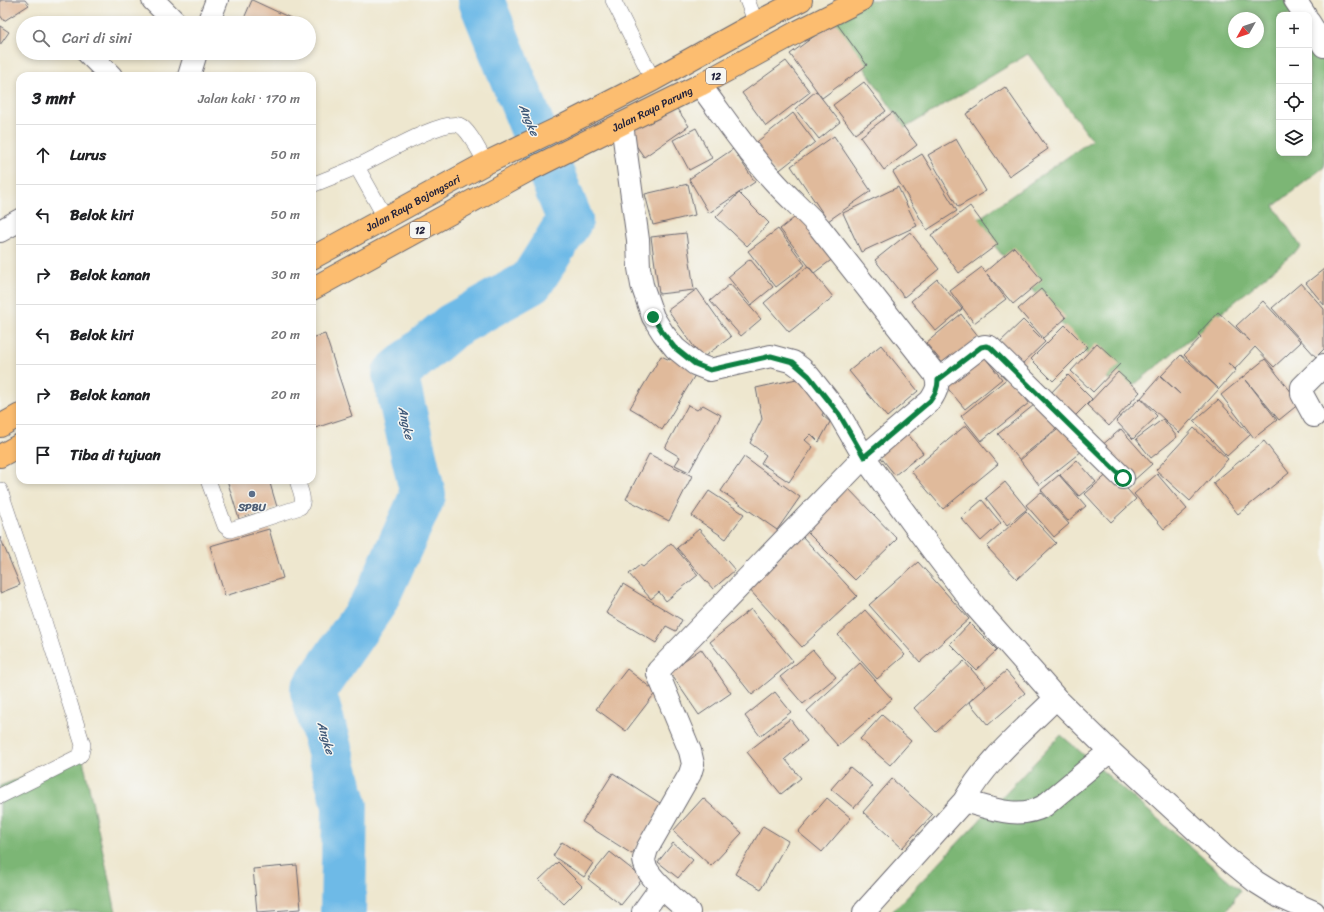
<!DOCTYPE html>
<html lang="id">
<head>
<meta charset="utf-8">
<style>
  :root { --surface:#fff; --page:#f2f2f2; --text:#202124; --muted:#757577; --line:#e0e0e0 }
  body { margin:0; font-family:Sriracha,sans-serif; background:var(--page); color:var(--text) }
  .controls { position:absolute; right:12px; top:12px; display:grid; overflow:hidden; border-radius:8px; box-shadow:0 2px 6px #0003 }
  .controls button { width:36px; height:36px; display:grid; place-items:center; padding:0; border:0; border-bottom:1px solid var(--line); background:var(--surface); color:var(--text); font:20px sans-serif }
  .compass { position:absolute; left:1228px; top:12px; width:36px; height:36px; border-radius:50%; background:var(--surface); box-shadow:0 2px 6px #0003; rotate:230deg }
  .stop { position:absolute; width:12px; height:12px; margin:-9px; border:3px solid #0b8043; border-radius:50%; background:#fff }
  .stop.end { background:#0b8043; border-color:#fff; box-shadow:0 1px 4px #0008 }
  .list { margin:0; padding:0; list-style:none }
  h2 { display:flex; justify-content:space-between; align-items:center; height:52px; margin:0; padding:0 16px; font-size:17px }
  h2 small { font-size:13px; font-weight:400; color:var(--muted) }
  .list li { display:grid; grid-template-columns:26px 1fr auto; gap:12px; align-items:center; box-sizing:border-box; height:60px; padding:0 16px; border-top:1px solid var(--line) }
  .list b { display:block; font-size:15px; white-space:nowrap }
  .list em { font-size:13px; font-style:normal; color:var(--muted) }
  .icon { flex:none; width:22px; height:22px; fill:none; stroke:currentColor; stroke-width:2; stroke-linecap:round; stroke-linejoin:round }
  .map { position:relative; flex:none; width:1324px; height:912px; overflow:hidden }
  .search { position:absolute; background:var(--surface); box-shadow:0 2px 6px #0003; left:16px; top:16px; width:300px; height:44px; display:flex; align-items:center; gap:10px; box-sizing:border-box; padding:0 14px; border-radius:22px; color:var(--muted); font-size:15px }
  .panel { position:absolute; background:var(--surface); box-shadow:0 2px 6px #0003; left:16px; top:72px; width:300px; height:412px; border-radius:12px }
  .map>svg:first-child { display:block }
</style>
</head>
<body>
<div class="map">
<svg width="1324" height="912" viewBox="0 0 1324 912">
  <rect width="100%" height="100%" fill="#f6f6f2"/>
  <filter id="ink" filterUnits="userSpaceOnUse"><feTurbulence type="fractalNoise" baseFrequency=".025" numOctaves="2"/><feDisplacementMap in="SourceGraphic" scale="8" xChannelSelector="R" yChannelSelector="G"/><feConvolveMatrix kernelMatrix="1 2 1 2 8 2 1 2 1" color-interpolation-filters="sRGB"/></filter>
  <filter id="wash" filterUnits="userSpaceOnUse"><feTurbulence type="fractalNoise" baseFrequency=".012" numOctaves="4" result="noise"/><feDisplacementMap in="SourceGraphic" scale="16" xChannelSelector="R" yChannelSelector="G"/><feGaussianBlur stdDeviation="0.9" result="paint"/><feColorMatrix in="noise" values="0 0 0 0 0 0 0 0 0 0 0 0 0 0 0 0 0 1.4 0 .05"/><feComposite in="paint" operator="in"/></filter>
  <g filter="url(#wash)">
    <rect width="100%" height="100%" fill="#eee7cf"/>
    <path fill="#7bb674" stroke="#4e6c58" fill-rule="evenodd" d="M855,0H1285L1295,15H1279V153H1309V37L1324,59V167L1274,206L1301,247L1122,395L974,222L1092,140L1028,54L905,128L828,14ZM1234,18H1258V42H1234Z
      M1061,735L1240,890L1226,912H892Z
      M82,755L116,912H0V786Z"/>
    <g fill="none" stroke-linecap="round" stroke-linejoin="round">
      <path stroke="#6ebae7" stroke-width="46" d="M343,912L345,806L313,691L375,601L423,495L395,374L452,326L531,282L570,220L481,0"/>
    </g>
    <g id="blocks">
      <path fill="#e0ba9b" d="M0,0H25L29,5L4,21L0,15Z
        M252,0L297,21L296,23H242Z
        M835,21L867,65L822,98L790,54Z
        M0,26L9,32L0,45Z
        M273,53H283L282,57Z
        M786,61L810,92L766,126L742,93Z
        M864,82L886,111L855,134L833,105Z
        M1005,87L1048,149L1009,176L966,114Z
        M816,91L840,122L819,139L795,109Z
        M673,103L689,126L644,157L628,134Z
        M893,112L917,145L884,170L860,137Z
        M793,113L815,142L776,173L753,145Z
        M696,128L712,158L689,170L673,140Z
        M834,136L871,191L828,221L791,166Z
        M956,139L986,191L958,207L928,155Z
        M733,149L755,182L709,213L689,179Z
        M922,154L957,211L927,230L893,172Z
        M688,184L695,215L653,225L645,194Z
        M898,187L917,226L861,252L843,213Z
        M739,193L769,223L747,246L716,217Z
        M970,206L998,244L959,273L931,235Z
        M803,211L838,255L814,273L780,229Z
        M778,229L805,265L776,287L748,251Z
        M910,232L939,269L904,297L875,260Z
        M686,233L694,290L659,294L651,237Z
        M1014,247L1042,280L1013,304L987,274L1006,299L974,323L950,291L982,267L985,272Z
        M750,259L773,287L751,305L728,277Z
        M808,266L833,297L789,332L764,303Z
        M1324,269V305L1306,283Z
        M937,279L962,309L936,331L911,301Z
        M1301,283L1324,309V349L1316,357L1272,308Z
        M730,284L761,319L741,336L710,301Z
        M697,289L731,337L702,358L668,310Z
        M1041,289L1066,318L1043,338L1018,309Z
        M1263,301L1301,342L1274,367L1255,347L1235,369L1228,363L1236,370L1219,389L1184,355L1201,337L1198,334L1218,312L1250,341L1236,326Z
        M961,314L979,337L945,366L926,343Z
        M1023,320L1045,342L1019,367L998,344Z
        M1065,325L1087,347L1053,381L1031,359Z
        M325,334L352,416L312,429V338Z
        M1097,343L1120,364L1093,392L1071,371Z
        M881,345L918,391L887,417L849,371Z
        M674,353L695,375L662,430L647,418L630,408L661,356L670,360Z
        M982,354L1002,379L965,409L944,384Z
        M1181,355L1219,389L1179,433L1141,398L1160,376L1180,394L1161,376Z
        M1265,359L1300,403L1279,420L1246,380L1277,420L1254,438L1221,395Z
        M1118,372L1140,392L1109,426L1087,405Z
        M1068,375L1092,399L1072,419L1049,395Z
        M1009,377L1029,403L981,441L961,416Z
        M801,378L826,407L822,415L830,422L819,442L811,434L805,440L813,447L789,482L761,463L766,455L750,443L762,419L756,388Z
        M1140,398L1157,416L1133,439L1116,421Z
        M1218,400L1250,435L1227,456L1194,421Z
        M1039,401L1060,426L1019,459L998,434Z
        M688,405L697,410L703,405L721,415L689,472L675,465L680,457L665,448Z
        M1163,419L1177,437L1151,458L1136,439Z
        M966,425L998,464L943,509L911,471Z
        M1062,426L1082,451L1039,485L1020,460Z
        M903,428L923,453L895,475L875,450Z
        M1194,428L1228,459L1190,501L1156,470Z
        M1121,429L1152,464L1132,482L1101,446Z
        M1264,441L1289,473L1238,514L1213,483Z
        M649,454L692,476L669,521L626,499Z
        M744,457L800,497L777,530L721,491Z
        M1077,460L1096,482L1079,496L1060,475Z
        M1111,471L1136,499L1111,522L1085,494Z
        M1157,474L1187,509L1164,529L1134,494Z
        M1059,475L1086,506L1068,521L1041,490Z
        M227,480H269L277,507L239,519Z
        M1005,482L1027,509L1007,525L986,498Z
        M847,487L897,539L855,580L804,529Z
        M709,491L744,514L726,539L692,516Z
        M1041,492L1069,524L1054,537L1026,505Z
        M982,500L1001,523L981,541L961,518Z
        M1026,511L1056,543L1017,579L987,547Z
        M269,529L283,578L225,596L210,546Z
        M699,529L735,570L713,589L677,548Z
        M802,536L857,596L802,647L747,587Z
        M0,537L20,585L0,593Z
        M671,543L698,575L666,601L659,592L651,599L629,574L640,565L643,567Z
        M918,562L969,619L920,662L869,605Z
        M623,584L682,620L676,631L666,626L656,643L606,613Z
        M751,609L793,661L752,695L710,642Z
        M865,610L905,655L877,679L838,635Z
        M970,623L997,650L976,670L950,644Z
        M701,649L731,693L699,715L669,671Z
        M813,650L836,677L803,704L780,677Z
        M964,661L986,686L936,732L914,708Z
        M860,663L892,699L838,746L807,711Z
        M627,669L656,692L626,731L596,709Z
        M1006,671L1025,693L988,725L969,702Z
        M775,692L791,712L760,736L745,716Z
        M882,715L911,741L890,765L860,739Z
        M790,719L807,741L785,759L801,778L781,794L747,752Z
        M850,767L873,786L854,808L831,789Z
        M613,773L663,805L632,854L582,822Z
        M892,779L932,815L902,848L863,812Z
        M703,798L742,833L711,866L673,831Z
        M827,798L851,818L822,852L798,832Z
        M763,826L788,841L761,889L735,874Z
        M562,842L593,863L584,877L553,856Z
        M673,843L693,860L678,878L658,862Z
        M610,852L643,878L621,905L588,879Z
        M558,862L582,886L564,904L539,880Z
        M297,865L301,909L257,912L253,869Z"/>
    </g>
  </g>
  <g filter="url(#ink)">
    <use href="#blocks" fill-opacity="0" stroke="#69676f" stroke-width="1"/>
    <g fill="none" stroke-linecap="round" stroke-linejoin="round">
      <defs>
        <path id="service" d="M613,0L653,80
          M747,0L756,23
          M357,167L385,217
          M312,185C327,179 343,173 358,166C377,158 441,119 459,125C469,129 480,153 486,163
          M208,480L225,526L230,530L300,507C306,500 299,488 297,480
          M0,490L42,615L83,745L81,754L78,757L0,796"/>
        <path id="minor" d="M153,0L176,23
          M1295,0L1305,15
          M1309,22L1324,46
          M208,23L217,0
          M88,53L111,76
          M189,76L196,53
          M622,124L638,240L639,268L642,285L653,317L663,333L675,348L695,364L710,370L771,356L793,362L801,368L809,376L839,414L864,457L933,551L975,606L1056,698L1110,751L1225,857L1256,882L1280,897L1314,912
          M0,231L20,220
          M938,380L981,347L985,346L990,347L1123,478
          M1314,416L1302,394V387L1324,365
          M964,801C990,808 1019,820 1044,806L1110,751
          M643,912L661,887
          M689,912C677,901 644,876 644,859C645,856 646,852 647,849L690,774L693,764L690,751L658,674V671L864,457L930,401C937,391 940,384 934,373L820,228C805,211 788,197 773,180C746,151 724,117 700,85
          M864,912L964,801C986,761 1024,730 1056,698"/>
        <g id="trunk">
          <path id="s1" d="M312,258L486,163L561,127L653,80L756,23L801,0"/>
          <path id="s2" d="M312,289L527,171L700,85L799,31L861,0"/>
          <path d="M0,426L20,415"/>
          <path d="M0,456L20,445"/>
        </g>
      </defs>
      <use href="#service" stroke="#69676f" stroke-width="16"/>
      <use href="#minor" stroke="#69676f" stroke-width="24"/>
      <use href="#trunk" stroke="#69676f" stroke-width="24"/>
      <use href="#service" stroke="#fff" stroke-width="15"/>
      <use href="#minor" stroke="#fff" stroke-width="22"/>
      <use href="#trunk" stroke="#fcbd6f" stroke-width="22"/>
    </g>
  </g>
  <g fill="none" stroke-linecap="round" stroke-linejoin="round" filter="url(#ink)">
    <path stroke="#0b8043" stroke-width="5" d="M653,317L663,333L675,348L695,364L710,370L771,356L793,362L809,376L839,414L864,457L930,401C935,394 938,389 938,380L981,347L986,346L990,347L1123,478"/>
  </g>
  <circle fill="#5c6f8a" stroke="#f6f6f2" stroke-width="1.5" cx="252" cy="494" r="4"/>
  <g text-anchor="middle" stroke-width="3" stroke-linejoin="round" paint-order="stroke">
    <g fill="#f6f6f2" stroke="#626272" stroke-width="1">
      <rect x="706" y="68" width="20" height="16" rx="3"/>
      <rect x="410" y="222" width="20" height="16" rx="3"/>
    </g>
    <g font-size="10" font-weight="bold" fill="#22223b">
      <text x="716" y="80">12</text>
      <text x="420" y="234">12</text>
    </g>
    <g font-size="11" fill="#22223b" stroke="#f6f6f2">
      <text dy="4" stroke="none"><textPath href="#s2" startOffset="385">Jalan Raya Parung</textPath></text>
      <text dy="4" stroke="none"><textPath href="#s1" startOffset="115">Jalan Raya Bojongsari</textPath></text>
    </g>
    <g font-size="11" font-weight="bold" fill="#4e5e75" stroke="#f6f6f2">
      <text x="252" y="511">SPBU</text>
    </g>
    <g font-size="12" font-style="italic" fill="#3d5777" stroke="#f6f6f2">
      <text transform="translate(529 120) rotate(68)" y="4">Angke</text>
      <text transform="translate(406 423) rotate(77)" y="4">Angke</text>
      <text transform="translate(326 738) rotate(74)" y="4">Angke</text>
    </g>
  </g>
</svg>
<div class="controls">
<button>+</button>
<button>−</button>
<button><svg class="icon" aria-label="locate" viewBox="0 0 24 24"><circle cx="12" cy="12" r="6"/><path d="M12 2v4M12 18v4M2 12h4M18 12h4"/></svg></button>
<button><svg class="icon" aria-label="layers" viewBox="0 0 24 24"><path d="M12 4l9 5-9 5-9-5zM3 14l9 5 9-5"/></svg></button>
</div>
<svg class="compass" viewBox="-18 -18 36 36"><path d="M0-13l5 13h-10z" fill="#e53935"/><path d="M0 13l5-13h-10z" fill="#757577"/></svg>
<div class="stop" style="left:1123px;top:478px"></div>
<div class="stop end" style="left:653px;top:317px"></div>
<div class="search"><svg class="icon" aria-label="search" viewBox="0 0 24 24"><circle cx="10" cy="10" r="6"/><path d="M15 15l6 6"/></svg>Cari di sini</div>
<section class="panel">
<h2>3 mnt<small>Jalan kaki · 170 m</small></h2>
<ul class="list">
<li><svg class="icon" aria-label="ahead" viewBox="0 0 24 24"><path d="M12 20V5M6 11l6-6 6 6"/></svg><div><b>Lurus</b></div><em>50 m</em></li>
<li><svg class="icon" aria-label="left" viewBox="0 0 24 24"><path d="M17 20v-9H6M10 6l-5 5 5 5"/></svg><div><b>Belok kiri</b></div><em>50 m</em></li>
<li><svg class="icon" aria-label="right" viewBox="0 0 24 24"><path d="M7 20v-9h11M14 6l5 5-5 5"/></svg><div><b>Belok kanan</b></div><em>30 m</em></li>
<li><svg class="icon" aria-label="left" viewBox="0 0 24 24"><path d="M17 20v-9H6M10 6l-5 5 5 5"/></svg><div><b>Belok kiri</b></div><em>20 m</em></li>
<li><svg class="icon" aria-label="right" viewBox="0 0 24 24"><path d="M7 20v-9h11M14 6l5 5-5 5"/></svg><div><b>Belok kanan</b></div><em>20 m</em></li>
<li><svg class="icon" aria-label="arrive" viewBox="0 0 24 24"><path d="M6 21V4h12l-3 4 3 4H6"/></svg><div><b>Tiba di tujuan</b></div></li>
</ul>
</section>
</div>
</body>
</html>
